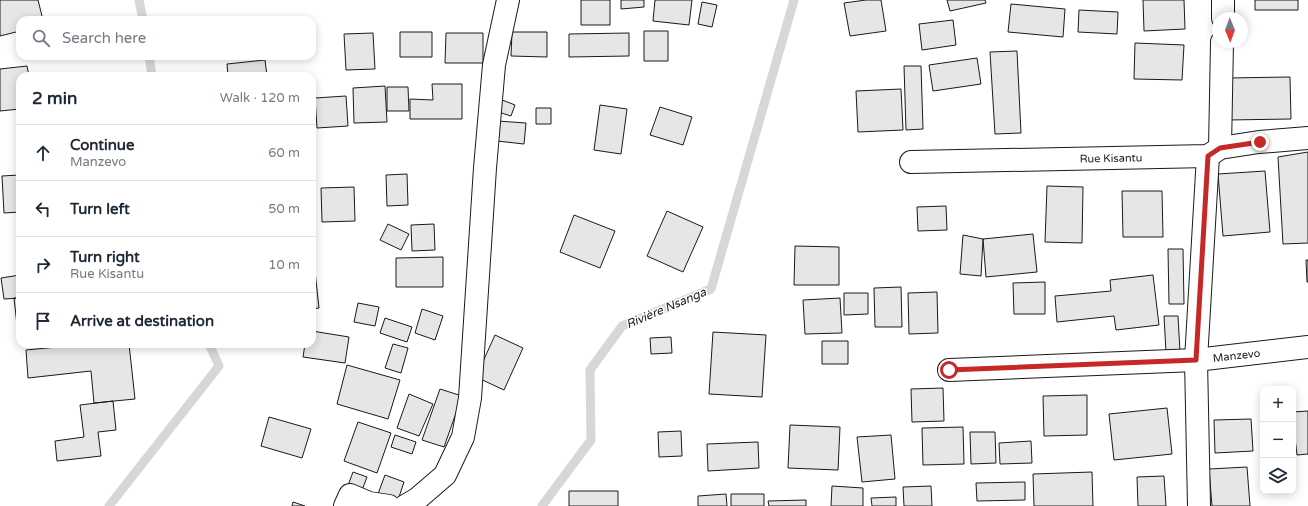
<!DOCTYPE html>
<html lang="en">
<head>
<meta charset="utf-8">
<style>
  :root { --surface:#fff; --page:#f2f2f3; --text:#1f2937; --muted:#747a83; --line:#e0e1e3 }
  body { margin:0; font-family:"Varela Round",sans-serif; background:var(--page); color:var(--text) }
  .controls { position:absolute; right:12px; bottom:12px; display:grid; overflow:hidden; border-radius:8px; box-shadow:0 2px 10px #0003 }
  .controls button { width:36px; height:36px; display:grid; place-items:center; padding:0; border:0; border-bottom:1px solid var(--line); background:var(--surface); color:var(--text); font:20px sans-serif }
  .compass { position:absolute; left:1212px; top:12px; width:36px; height:36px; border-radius:50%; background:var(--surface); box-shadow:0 2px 10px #0003; rotate:179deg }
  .stop { position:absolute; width:12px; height:12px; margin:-9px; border:3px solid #c62828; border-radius:50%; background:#fff }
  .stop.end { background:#c62828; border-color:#fff; box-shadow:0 1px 4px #0008 }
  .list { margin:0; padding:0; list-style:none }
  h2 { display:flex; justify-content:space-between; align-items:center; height:52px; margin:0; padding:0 16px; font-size:17px }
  h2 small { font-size:13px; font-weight:400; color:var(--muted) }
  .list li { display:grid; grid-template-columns:26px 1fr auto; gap:12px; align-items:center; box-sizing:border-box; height:56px; padding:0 16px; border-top:1px solid var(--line) }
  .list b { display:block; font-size:15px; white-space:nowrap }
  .list p { margin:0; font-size:13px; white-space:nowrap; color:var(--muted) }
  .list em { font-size:13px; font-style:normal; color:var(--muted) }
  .icon { flex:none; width:22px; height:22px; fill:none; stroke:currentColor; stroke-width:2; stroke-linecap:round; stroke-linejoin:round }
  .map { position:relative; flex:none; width:1308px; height:506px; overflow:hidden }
  .search { position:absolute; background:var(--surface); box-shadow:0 2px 10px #0003; left:16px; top:16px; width:300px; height:44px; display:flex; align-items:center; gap:10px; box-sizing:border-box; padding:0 14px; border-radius:12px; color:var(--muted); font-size:15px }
  .panel { position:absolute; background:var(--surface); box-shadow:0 2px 10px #0003; left:16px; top:72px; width:300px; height:276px; border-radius:12px }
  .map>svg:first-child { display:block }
</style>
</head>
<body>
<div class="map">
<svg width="1308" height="506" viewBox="0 0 1308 506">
  <rect width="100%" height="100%" fill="#fff"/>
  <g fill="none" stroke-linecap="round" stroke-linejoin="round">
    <path stroke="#d7d7d7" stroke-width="9" d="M139,0L143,20
      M149,56L152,76
      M109,506L219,366L209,344
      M542,506L591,440L590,370L622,326L711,289L794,0"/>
  </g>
  <path fill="#e6e6e6" stroke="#1a1a1a" d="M0,0H38L43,20H20V31L0,36Z
    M581,0H610V25H581Z
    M621,0H644V7L621,9Z
    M655,0H692L689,25L653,21Z
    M866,0H881L886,31L850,36L844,3Z
    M947,0H985L986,3L950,11Z
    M1143,0H1184L1185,29L1144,31Z
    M1255,0H1298V10H1255Z
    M702,2L717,5L712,27L698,24Z
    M1011,4L1065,9L1063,37L1008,32Z
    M1079,10L1118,12L1117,34L1078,32Z
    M953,20L956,45L922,50L919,24Z
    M644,31H668V61H644Z
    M400,32H432V57H400Z
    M512,32H547V57L511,56Z
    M373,33L375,69L346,70L344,34Z
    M446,33H483V63H445Z
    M629,33V56L569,57V34Z
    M1135,43L1184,45L1182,80L1134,79Z
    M1017,51L1021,133L995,134L990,52Z
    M977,58L981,84L933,91L929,65Z
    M265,60L267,76H228L227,64Z
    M27,66L29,76H20V109L0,111V69Z
    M904,66H921L923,129L906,130Z
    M1290,77L1291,119L1228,120L1227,78Z
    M432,84H462V119H410V99L433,100Z
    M385,86L387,122L354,123L353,88Z
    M387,87H408L409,111H387Z
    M901,89L903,130L858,132L856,91Z
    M346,96L348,126L317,128L315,98Z
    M497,98L515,105L511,116L492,110Z
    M600,105L627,109L621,154L594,150Z
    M660,107L692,117L683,145L650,135Z
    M536,108H551V124H536Z
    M498,121L526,123L524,144L497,141Z
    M17,150H20V175H19Z
    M1308,152V243L1283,244L1278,157Z
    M1265,171L1270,232L1223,236L1218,174Z
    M407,174L408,205L387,206L386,175Z
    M19,175L20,212L4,213L2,176Z
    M1047,186L1083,187L1082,243L1045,242Z
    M354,187L355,221L322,222L321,188Z
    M1122,191H1162L1163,237H1123Z
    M946,206L947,230L918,231L917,207Z
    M667,211L703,227L683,272L647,256Z
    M574,215L615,231L600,268L560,252Z
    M388,224L409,234L401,250L380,240Z
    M434,224L435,250L412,251L411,225Z
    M1033,234L1037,272L986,277L983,239Z
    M963,235L983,239L981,276L960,274Z
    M795,246L839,247V285H794Z
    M1168,249H1183L1184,304H1169Z
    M312,253H313L319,308L312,309Z
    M443,257V287H396V258Z
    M1306,260H1308V282H1307Z
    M20,275V298L4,299L1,278Z
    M1153,275L1159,325L1116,330L1114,316L1057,322L1055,296L1111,291L1110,280Z
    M1045,282V314H1014L1013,283Z
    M901,287L902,327H875L874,288Z
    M937,292L938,333L909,334L908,293Z
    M844,293H868V314L844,315Z
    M14,298H20V334H18Z
    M840,298L842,333L805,334L803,300Z
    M358,303L379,307L375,326L354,322Z
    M422,309L443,316L435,340L415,333Z
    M1164,316H1178L1180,352H1166Z
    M385,318L412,327L407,342L380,333Z
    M312,331L349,337L345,363L303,357L305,344H312Z
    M713,332L766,335L762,397L709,394Z
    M495,335L523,348L504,390L476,377Z
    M671,337L672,353L651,354L650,338Z
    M822,341H848V364H822Z
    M88,344H129L135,399L94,403L91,371L28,378L26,350Z
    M393,344L408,348L401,373L385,368Z
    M347,365L400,380L388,419L337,404Z
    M943,388L944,421L912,422L911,389Z
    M440,389L462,396L444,447L422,440Z
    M409,394L433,404L419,436L397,428Z
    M1087,395V435L1044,436L1043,396Z
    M113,401L116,430L98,432L101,456L57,461L55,441L84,437L80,405Z
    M1167,408L1172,454L1114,460L1109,414Z
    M1308,411V454L1297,455L1295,438H1293V412Z
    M269,417L311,429L302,458L261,446Z
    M1251,419L1253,451L1215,453L1214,420Z
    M358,422L391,433L377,473L344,461Z
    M790,425L840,427L838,470L788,468Z
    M963,427L964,464L923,465L922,428Z
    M681,431L682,456L659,457L658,432Z
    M970,432H995L996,463L971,464Z
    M395,435L416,442L412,454L391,447Z
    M891,435L895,479L862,482L857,437Z
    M1031,441L1032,463L1000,464L999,443Z
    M758,442L759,468L708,471L707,444Z
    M1247,467L1250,506H1212L1209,469Z
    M353,472L367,477L361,493L347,488Z
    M1092,472L1093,506H1034L1033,474Z
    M385,475L404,482L396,506L375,502Z
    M1164,476L1166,506H1138L1137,477Z
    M1025,482V500L977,501L976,483Z
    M832,486L863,488V506H831Z
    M931,486L932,506H904L903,487Z
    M569,491H618V506H569Z
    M726,494L727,506H698V496Z
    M731,494H764V506H731Z
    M896,497V506H872L871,498Z
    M806,500V506H769L768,501Z
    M293,502L305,506H292Z"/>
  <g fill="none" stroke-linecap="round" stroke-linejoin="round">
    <defs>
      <g id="minor">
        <path d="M1223,18V0"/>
        <path d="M1220,148L1222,42"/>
        <path id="s1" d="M911,162L1208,156L1220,148L1259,142L1308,138"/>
        <path id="s2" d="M949,370L1196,360L1308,347"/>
        <path d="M345,506L350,495L369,503L389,506"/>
        <path d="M405,506L417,499L445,475L463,437L470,398L485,168L494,65L508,0"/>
        <path d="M1199,506L1196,360L1208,156"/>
      </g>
    </defs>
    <use href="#minor" stroke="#1a1a1a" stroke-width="24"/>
    <use href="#minor" stroke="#fff" stroke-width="22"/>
  </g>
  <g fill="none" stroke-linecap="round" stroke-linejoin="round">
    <path stroke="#c62828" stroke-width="5" d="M949,370L1196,360L1208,156L1220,148L1260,142"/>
  </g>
  <g text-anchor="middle" stroke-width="3" stroke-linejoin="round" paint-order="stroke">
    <g font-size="11" fill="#1a1a1a" stroke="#fff">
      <text dy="4" stroke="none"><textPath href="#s1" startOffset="200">Rue Kisantu</textPath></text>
      <text dy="4" stroke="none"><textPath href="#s2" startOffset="288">Manzevo</textPath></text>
    </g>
    <g font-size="12" font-style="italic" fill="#1a1a1a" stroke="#fff">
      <text transform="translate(666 308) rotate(-23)" y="4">Rivière Nsanga</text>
    </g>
  </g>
</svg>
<div class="controls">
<button>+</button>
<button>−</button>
<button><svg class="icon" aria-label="layers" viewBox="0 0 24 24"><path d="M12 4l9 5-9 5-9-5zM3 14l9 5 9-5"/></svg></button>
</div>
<svg class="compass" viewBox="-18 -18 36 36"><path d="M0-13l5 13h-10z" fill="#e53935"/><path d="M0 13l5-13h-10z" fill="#747a83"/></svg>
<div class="stop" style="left:949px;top:370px"></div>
<div class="stop end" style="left:1260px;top:142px"></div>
<div class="search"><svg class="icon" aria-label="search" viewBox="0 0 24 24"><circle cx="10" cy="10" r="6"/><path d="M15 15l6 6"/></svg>Search here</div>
<section class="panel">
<h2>2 min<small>Walk · 120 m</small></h2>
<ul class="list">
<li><svg class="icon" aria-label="ahead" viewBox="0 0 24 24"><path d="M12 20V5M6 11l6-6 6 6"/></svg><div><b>Continue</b><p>Manzevo</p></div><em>60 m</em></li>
<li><svg class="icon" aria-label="left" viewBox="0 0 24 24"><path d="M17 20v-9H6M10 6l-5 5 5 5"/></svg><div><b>Turn left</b></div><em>50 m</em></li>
<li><svg class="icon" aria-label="right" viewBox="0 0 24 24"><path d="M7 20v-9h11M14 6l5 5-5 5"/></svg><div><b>Turn right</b><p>Rue Kisantu</p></div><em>10 m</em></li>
<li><svg class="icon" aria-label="arrive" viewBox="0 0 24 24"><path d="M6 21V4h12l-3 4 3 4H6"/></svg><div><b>Arrive at destination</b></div></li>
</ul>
</section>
</div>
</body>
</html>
